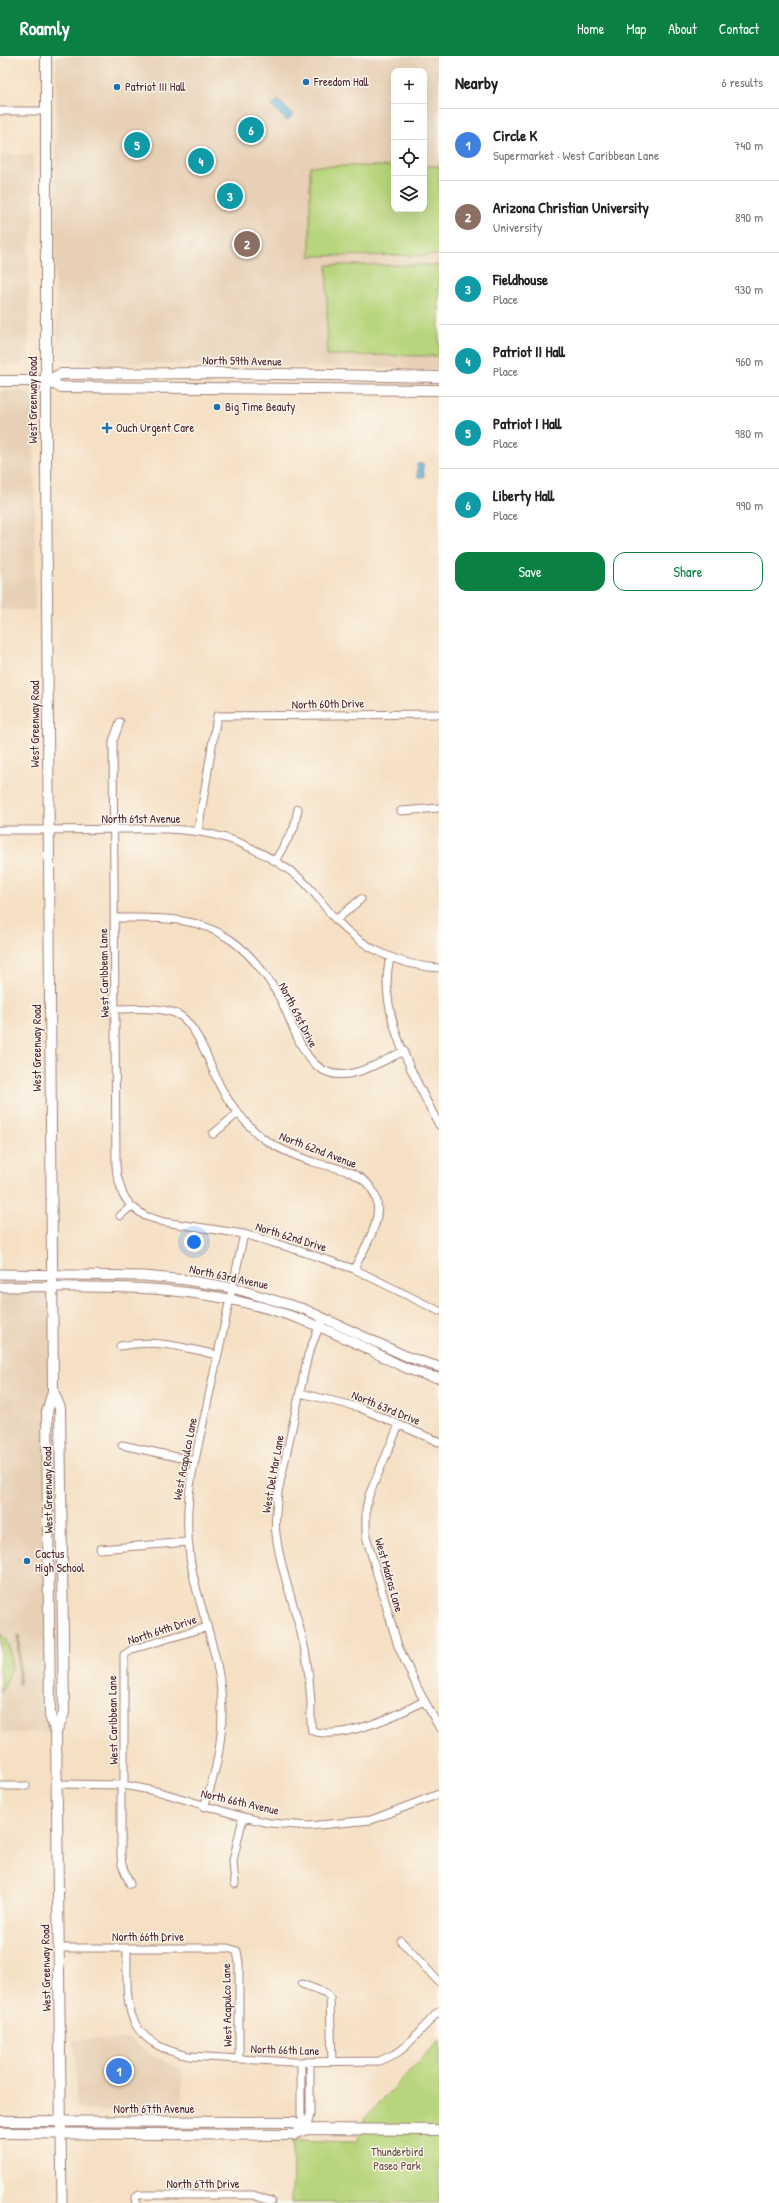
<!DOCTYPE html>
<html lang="en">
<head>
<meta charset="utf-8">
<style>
  :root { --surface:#fff; --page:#f2f2f2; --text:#202124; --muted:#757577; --line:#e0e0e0; --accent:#0b8043 }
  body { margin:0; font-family:"Patrick Hand",sans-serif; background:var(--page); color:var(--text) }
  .controls { position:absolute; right:12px; top:12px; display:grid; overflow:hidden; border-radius:8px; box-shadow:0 4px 16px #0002 }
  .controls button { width:36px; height:36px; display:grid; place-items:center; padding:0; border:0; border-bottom:1px solid var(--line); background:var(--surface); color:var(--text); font:20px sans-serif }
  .you { position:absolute; left:194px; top:1186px; width:14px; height:14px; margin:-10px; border:3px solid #fff; border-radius:50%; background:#1a73e8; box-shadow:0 0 0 6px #1a73e833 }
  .badge { display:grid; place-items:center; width:26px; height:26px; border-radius:50%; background:var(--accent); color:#fff; font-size:13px; font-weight:700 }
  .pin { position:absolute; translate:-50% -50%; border:2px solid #fff; box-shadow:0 1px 4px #0006 }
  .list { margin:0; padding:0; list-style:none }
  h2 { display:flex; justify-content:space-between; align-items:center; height:52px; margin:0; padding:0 16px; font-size:17px }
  h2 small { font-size:13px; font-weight:400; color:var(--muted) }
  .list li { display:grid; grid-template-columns:26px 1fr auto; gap:12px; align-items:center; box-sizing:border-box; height:72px; padding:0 16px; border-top:1px solid var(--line) }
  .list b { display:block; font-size:15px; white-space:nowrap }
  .list p { margin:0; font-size:13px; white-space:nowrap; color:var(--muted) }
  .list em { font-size:13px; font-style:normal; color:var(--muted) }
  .actions { display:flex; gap:8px; padding:12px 16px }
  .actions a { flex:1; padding:9px 0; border:1px solid var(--accent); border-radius:12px; text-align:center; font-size:14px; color:var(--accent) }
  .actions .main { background:var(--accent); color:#fff }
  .icon { flex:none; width:22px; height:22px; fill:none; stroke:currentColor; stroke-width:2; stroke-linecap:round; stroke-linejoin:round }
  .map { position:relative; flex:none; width:439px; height:2147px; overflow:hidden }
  header { display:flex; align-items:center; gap:24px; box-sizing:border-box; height:56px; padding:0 20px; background:var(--accent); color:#fff }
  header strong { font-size:19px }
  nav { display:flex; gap:22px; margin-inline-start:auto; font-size:14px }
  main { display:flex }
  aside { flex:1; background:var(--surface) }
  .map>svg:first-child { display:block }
</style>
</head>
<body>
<header>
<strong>Roamly</strong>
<nav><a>Home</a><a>Map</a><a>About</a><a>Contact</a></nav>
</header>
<main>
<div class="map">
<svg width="439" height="2147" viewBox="0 0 439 2147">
  <rect width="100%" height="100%" fill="#fbf7ec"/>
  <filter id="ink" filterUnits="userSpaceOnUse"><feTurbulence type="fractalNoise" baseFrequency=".025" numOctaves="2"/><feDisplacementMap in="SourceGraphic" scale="8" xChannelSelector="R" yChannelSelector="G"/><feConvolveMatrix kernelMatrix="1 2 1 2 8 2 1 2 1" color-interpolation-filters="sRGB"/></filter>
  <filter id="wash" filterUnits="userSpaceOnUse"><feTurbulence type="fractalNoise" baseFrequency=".012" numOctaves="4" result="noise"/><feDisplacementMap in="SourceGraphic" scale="16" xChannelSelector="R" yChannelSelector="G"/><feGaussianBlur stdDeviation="0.9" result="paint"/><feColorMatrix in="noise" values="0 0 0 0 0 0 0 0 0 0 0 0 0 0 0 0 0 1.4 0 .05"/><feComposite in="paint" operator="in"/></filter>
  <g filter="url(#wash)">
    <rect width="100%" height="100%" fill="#f5e0c4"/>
    <path fill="#e7d0b5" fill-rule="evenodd" d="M56,0H439V313L175,308L66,305L60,303L57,294L55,224ZM394,15H424V153H394Z
      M0,98L34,99V165L29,192V300L25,306L20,310L0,308Z
      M0,335H23L31,339L34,347L35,554H0Z
      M0,1224L52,1225L56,1676L0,1677Z
      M130,1983L148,1998L182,2013V2056L88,2055L78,2053L76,2044V2003L72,1984Z"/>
    <path fill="#b7d57b" stroke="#807a53" d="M310,110H394V153H424V110H439V199L310,200Z
      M327,209H439V300L327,299Z
      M0,1576C15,1594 15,1618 0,1636Z
      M18,1580H19L20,1628H18Z
      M439,1984V2147H292L293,2084L357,2086L365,2062Z"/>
    <path fill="#60b5dc" stroke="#556a84" d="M278,44L293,59L287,65L272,50Z
      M417,408H423L424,421H418Z"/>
  </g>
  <g filter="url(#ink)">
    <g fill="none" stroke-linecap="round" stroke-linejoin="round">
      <defs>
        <path id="minor" d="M0,55H45
          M120,666L113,685L116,1109L117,1119L123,1139L131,1150L145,1160L164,1166L244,1178L294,1193L354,1213L439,1255
          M401,755L439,752
          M0,774C37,774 75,774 112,773C155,773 199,770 240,787C261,796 284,809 302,824C316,837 325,852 337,865C364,893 401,910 439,912
          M198,775L217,660L439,658
          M275,805L294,772L298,753
          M115,862C155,862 196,859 231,884C251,898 266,918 278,939C295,967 303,1025 348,1018C367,1015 387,1003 404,995
          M336,864L361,843
          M390,902C376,956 415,1022 439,1069
          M116,953C136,953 161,950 179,959C198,970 211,1012 221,1032C231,1050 245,1067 261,1081C276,1092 296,1100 313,1106C335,1112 365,1115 375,1139C385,1163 364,1192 354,1213
          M213,1078L238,1057
          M120,1160L131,1150
          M323,1261L308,1299L278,1436C277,1450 274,1464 276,1478C281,1520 299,1559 306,1600C309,1616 310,1632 311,1648C311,1658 310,1665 312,1675C342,1685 398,1659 424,1645
          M120,1290C156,1283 183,1291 217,1299
          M300,1337L358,1351L439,1386
          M399,1369L369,1439L366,1453V1480L398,1590L419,1635L439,1671
          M122,1389L195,1405
          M100,1493L188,1486
          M57,1728L124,1729L160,1736L243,1761L270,1767L309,1770L371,1764L439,1738
          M121,1728V1800L122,1809L130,1828
          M124,1729V1599L133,1593L207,1571
          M0,1730H26
          M204,1751C219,1710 226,1669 220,1626C216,1595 205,1565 197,1535C186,1496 185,1458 192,1418L244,1178
          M235,1828L233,1805L243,1761
          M401,1885L439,1926
          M59,1892H228L237,1895L239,1907V2003
          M127,1892C127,1948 121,1986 189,2000L292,2006L379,2005L397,1997L405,1991L439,1955
          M302,1928L326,1937L330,1942L332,2006
          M301,2006V2059L306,2073
          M306,2073L310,2059V2006
          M136,2147L135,2142L139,2139H253L271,2145"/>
        <path id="tertiary" d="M0,1218L144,1220L186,1224L233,1232L304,1253L408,1301L439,1311
          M0,1231C103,1231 194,1226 294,1261C321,1270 347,1283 372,1295C393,1306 415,1318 439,1322
          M61,2077L62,2147"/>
        <path id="secondary" d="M46,0V409L53,1335L47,1356L50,1660L56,1676L61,2077
          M0,325H46L61,331L439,334
          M46,325L61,318L219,317L439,321
          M53,1335L60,1352L64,1657L56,1676
          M0,2065L294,2066L306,2073
          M0,2077L293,2079L306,2073L439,2074"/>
      </defs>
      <use href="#minor" stroke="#a08078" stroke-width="9"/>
      <use href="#tertiary" stroke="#a08078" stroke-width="11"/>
      <use href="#secondary" stroke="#a08078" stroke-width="12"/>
      <use href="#minor" stroke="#fff" stroke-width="7"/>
      <use href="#tertiary" stroke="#fff" stroke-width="9"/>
      <use href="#secondary" stroke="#fff" stroke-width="10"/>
    </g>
  </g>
  <g fill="#1f6fb2" stroke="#fbf7ec" stroke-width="1.5">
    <circle cx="306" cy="26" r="4"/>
    <circle cx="117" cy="31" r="4"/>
    <circle cx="217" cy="351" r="4"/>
    <path d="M105 366h4v4h4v4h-4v4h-4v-4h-4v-4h4z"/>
    <circle cx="27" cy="1505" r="4"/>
  </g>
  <g text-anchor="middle" stroke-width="3" stroke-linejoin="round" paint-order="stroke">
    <g font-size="12" fill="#4a1f2b" stroke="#fbf7ec" text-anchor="start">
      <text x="314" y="30">Freedom Hall</text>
      <text x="125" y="35">Patriot III Hall</text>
      <text x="225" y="355">Big Time Beauty</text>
      <text x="116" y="376">Ouch Urgent Care</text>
      <text x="35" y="1502">Cactus<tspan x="35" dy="14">High School</tspan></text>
    </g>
    <g font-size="12" fill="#4a1f2b" stroke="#fbf7ec">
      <text transform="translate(242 305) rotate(1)" y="4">North 59th Avenue</text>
      <text transform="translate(33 344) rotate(-90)" y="4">West Greenway Road</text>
      <text transform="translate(328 648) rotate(-1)" y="4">North 60th Drive</text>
      <text transform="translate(35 668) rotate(-90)" y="4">West Greenway Road</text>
      <text x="141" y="767">North 61st Avenue</text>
      <text transform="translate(104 917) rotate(-91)" y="4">West Caribbean Lane</text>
      <text transform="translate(298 959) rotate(63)" y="4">North 61st Drive</text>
      <text transform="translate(37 992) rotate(-90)" y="4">West Greenway Road</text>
      <text transform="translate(318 1094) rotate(21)" y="4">North 62nd Avenue</text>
      <text transform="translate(291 1181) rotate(17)" y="4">North 62nd Drive</text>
      <text transform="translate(229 1221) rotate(12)" y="4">North 63rd Avenue</text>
      <text transform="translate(386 1352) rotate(22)" y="4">North 63rd Drive</text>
      <text transform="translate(185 1403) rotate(-79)" y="4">West Acapulco Lane</text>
      <text transform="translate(273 1418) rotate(-80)" y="4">West Del Mar Lane</text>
      <text transform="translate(48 1434) rotate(-91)" y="4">West Greenway Road</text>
      <text transform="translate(389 1519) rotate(74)" y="4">West Madras Lane</text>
      <text transform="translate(162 1574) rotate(-18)" y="4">North 64th Drive</text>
      <text transform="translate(113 1664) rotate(-91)" y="4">West Caribbean Lane</text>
      <text transform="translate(240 1746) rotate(13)" y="4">North 66th Avenue</text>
      <text x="148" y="1885">North 66th Drive</text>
      <text transform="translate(46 1912) rotate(-91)" y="4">West Greenway Road</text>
      <text transform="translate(227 1949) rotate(-91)" y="4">West Acapulco Lane</text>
      <text transform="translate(285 1994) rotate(2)" y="4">North 66th Lane</text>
      <text x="154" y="2057">North 67th Avenue</text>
      <text x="203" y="2132">North 67th Drive</text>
    </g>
    <g font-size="12" fill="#654c3f" stroke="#fbf7ec">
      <text x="397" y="2100">Thunderbird<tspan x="397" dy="14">Paseo Park</tspan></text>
    </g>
  </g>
</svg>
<div class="controls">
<button>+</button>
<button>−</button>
<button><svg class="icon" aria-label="locate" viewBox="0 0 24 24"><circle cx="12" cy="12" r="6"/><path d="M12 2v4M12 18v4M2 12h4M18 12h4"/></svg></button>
<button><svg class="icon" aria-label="layers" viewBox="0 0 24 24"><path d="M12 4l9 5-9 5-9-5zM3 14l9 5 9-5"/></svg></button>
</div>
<div class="you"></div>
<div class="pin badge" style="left:119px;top:2015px;background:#3f7fe0">1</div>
<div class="pin badge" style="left:247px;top:188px;background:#8d6e63">2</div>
<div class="pin badge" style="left:230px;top:140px;background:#0f9aa8">3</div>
<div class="pin badge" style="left:201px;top:105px;background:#0f9aa8">4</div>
<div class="pin badge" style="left:137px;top:89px;background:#0f9aa8">5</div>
<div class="pin badge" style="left:251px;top:74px;background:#0f9aa8">6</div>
</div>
<aside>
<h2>Nearby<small>6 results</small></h2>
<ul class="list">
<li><span class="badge" style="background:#3f7fe0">1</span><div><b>Circle K</b><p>Supermarket · West Caribbean Lane</p></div><em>740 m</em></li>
<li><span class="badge" style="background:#8d6e63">2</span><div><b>Arizona Christian University</b><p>University</p></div><em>890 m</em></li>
<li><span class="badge" style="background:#0f9aa8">3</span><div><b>Fieldhouse</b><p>Place</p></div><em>930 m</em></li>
<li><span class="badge" style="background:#0f9aa8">4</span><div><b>Patriot II Hall</b><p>Place</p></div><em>960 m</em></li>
<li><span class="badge" style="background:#0f9aa8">5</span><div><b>Patriot I Hall</b><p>Place</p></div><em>980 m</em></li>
<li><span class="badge" style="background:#0f9aa8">6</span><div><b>Liberty Hall</b><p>Place</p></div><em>990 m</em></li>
</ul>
<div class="actions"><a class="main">Save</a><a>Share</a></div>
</aside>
</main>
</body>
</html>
